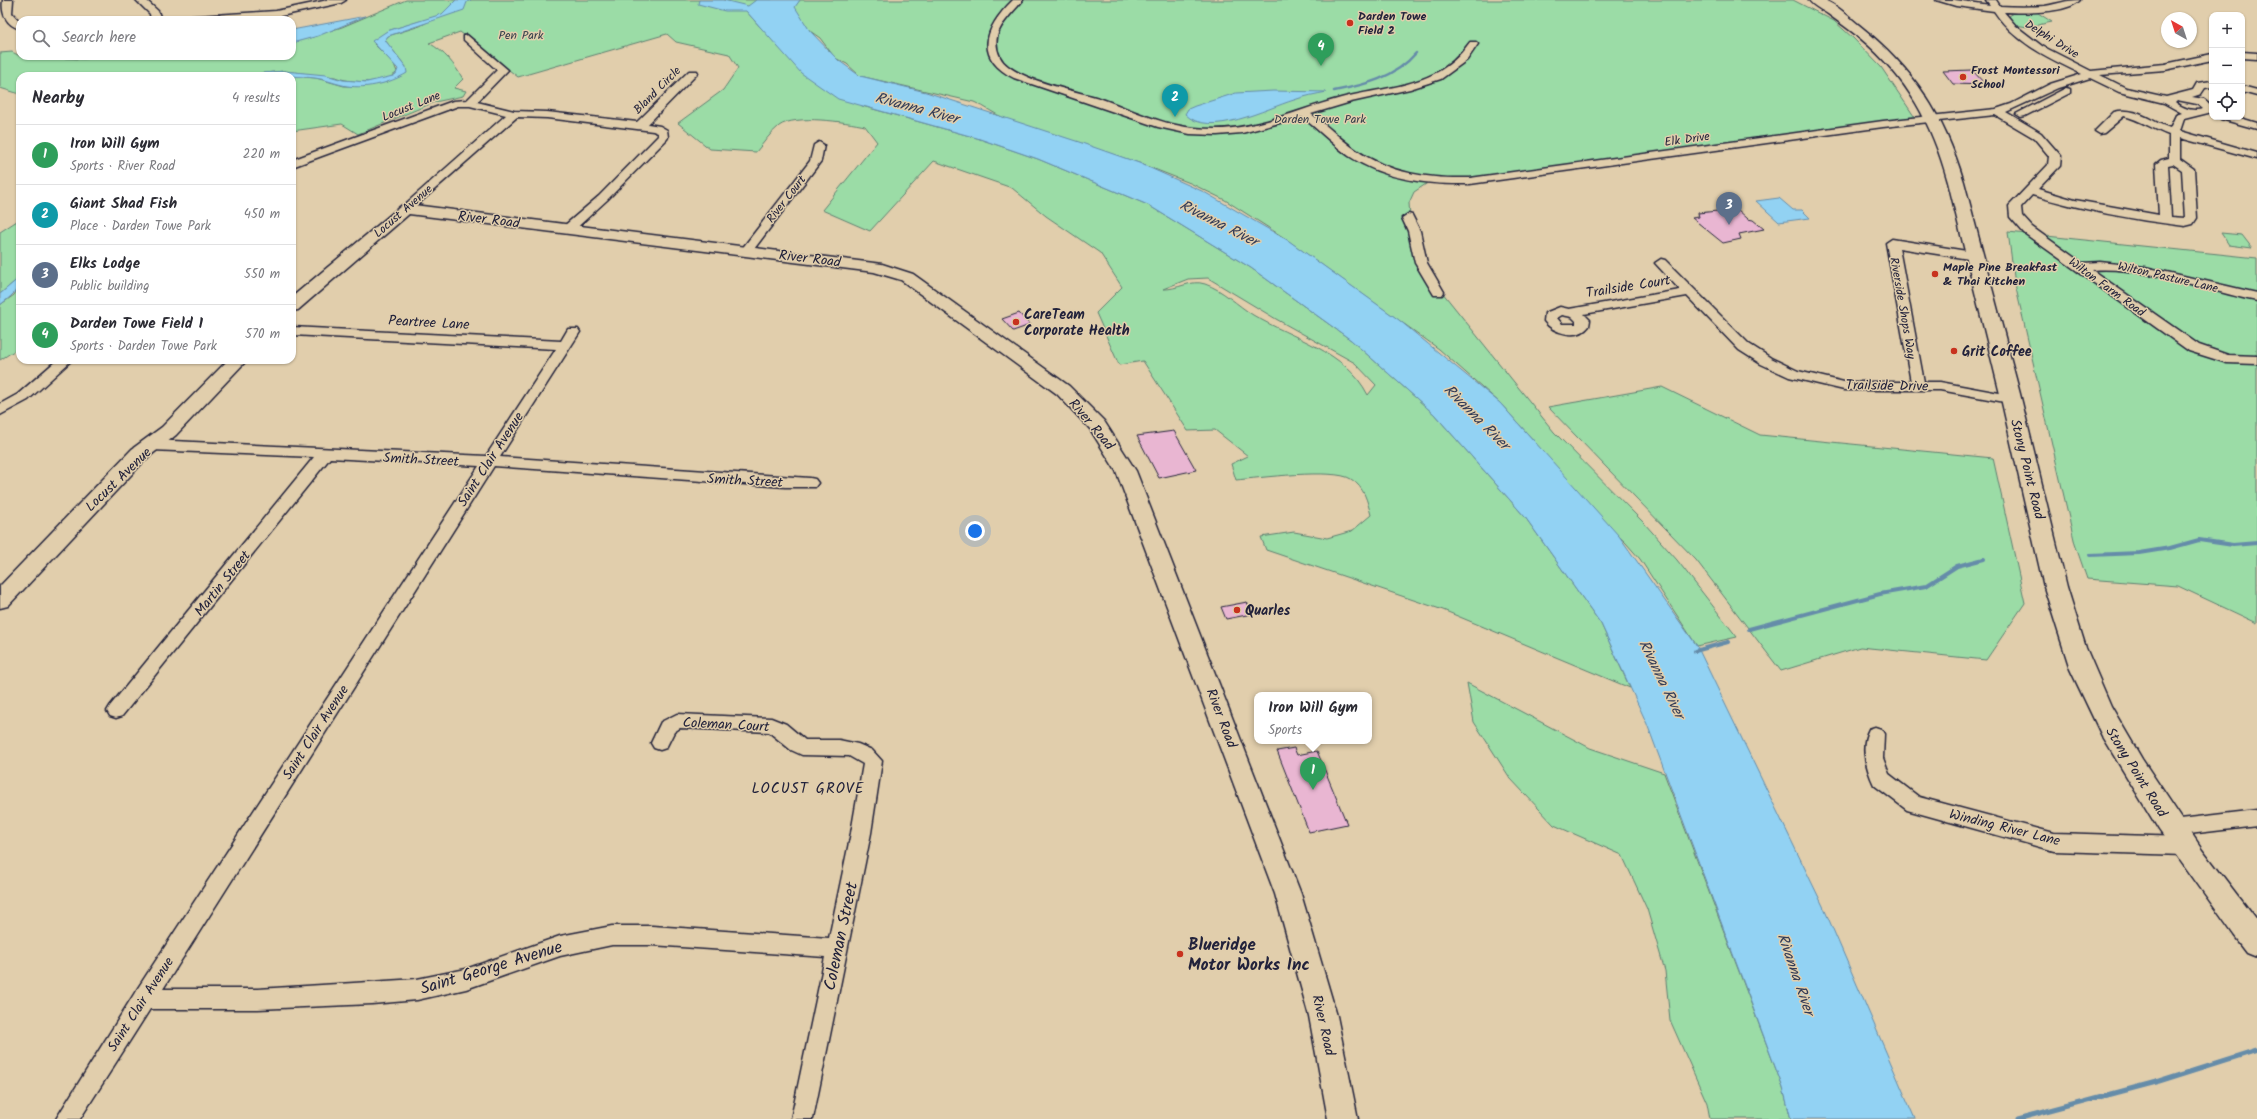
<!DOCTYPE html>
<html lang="en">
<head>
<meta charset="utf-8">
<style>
  :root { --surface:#fff; --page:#f7f7f7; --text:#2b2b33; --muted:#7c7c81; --line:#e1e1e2; --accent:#c8321e }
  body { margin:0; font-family:Kalam,sans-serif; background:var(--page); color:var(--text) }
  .controls { position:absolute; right:12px; top:12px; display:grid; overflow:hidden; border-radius:8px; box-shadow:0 1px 3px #0004 }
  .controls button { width:36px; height:36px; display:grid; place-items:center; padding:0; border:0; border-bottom:1px solid var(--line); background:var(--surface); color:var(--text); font:20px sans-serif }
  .compass { position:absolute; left:2161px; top:12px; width:36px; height:36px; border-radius:50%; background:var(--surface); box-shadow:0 1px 3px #0004; rotate:321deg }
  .you { position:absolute; left:975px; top:531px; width:14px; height:14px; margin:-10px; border:3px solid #fff; border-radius:50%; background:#1a73e8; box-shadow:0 0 0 6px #1a73e833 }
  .badge { display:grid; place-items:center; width:26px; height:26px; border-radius:50%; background:var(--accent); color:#fff; font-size:13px; font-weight:700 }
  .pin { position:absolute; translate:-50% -33px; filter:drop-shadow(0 1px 2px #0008) }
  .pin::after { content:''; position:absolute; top:21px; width:14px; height:12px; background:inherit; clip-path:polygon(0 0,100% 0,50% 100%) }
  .popup { position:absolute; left:1254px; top:692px; width:118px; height:52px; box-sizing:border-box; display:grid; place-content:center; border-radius:8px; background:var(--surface); filter:drop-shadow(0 1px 3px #0005); font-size:13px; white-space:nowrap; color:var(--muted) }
  .popup b { font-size:15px; color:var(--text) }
  .popup::after { content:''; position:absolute; left:50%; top:100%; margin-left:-8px; border:8px solid transparent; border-top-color:var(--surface) }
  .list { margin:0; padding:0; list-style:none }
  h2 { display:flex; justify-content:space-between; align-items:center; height:52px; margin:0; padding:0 16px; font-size:17px }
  h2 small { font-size:13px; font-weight:400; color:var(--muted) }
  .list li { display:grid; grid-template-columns:26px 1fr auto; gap:12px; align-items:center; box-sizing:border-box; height:60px; padding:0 16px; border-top:1px solid var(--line) }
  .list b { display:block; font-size:15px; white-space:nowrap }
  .list p { margin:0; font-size:13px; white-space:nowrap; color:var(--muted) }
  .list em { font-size:13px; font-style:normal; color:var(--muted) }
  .icon { flex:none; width:22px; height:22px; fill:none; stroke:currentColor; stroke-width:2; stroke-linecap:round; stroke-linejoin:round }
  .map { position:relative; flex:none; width:2257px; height:1119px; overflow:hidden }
  .search { position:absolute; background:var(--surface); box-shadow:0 1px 3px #0004; left:16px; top:16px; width:280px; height:44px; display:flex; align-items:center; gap:10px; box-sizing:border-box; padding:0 14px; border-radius:12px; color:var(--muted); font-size:15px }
  .panel { position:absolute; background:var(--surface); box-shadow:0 1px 3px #0004; left:16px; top:72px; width:280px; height:292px; border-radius:12px }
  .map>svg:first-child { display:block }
</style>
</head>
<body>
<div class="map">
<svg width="2257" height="1119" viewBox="0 0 2257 1119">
  <rect width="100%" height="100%" fill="#e1ceac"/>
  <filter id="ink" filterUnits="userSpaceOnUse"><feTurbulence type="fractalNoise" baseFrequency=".025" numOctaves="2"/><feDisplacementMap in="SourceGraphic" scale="8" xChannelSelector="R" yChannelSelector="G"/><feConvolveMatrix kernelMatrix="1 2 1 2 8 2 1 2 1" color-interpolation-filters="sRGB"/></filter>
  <g filter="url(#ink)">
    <path fill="#9bdca6" stroke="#5e7f70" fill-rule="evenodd" d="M406,0H456L450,6L463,0H772L747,12L761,28L862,106L977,138L1038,159L1148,205L1251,268L1351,340L1434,414L1525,517L1601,624L1630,688L1443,610L1266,550L1261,537L1294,532L1327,538L1352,531L1371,515C1367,501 1365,488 1351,479C1334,468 1258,478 1236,480L1231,464L1248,456L1215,430L1188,431L1143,361L1119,365L1096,313L1122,287L1100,253L1046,216L1012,188L934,161L870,231L822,210L877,142L865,126C846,122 795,114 779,126C770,133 763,144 756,152L710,149L678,123L723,90L738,68L729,54L676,42L667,34L518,77L460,32L429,43C445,52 454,64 463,79L454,88L466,91L463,96L435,102L358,134L342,124L292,131V76L316,78L344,86H356L388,82L406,67L385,40L388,36L420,26L441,15L387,31L374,44L394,64L397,72C386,85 349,83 335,77L284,71L235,76H20V94L0,88V53L12,52L20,56L84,59L106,56H292V43L342,27ZM1208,278L1276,319L1355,363L1376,385L1368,395C1345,350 1293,339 1253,315C1237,305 1223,290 1205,284C1191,279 1177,290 1163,289L1188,279Z
      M800,0H1793L1834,21L1853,38L1881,67L1918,122L1478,181L1432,180L1414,192L1409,203L1410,217L1434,282L1554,432L1644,523L1677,560L1737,637L1697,646L1640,559L1626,543L1607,525L1553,466L1534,441L1500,403L1439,349L1283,237L1225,200L1190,183L1139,163L1006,119C994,114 986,107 974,102L860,76L847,64L835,58L820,38L810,31L793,8Z
      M2014,13H2038L2052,22L2028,27L2015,25L2009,16Z
      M20,219V277L0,294V232Z
      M2008,232L2257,258V623L2178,586L2087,579L2075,544L2015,284Z
      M2221,233L2242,235L2252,248L2229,245Z
      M20,285V347L0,360V305L14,295Z
      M1662,387L1760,435L1993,458L2025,603L1986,660L1860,647L1781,671L1696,560L1548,407Z
      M1467,683L1590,748L1664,773L1783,1088L1791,1119H1710L1707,1103L1670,1020L1665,971L1647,909L1622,855L1554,825L1510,778L1474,722Z"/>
    <path fill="#92d2f3" stroke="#658ca9" d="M456,0H471L467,2L464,10L388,36L385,40L406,67L407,73C389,84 363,90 342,85C333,83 324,79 315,78C288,75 262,76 235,76L284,71L326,75L343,80L367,82L393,76L396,74L398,69L372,41L387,31L442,14Z
      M699,0H723L748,6L756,0H800L795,7L810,31L838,60L860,76L926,92L1079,142L1139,163L1204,192L1289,241L1399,320L1500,403L1619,536L1697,646L1823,906L1915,1119H1791L1783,1088L1647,724L1601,624L1525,517L1434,414L1351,340L1251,268L1148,205L1038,159L977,138L838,99L801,73L746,11H725L698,4Z
      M366,16L318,36L292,43V30Z
      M1273,91L1327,92C1316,94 1305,96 1294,100C1267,108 1209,139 1185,114L1188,109L1195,106L1236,93Z
      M1779,198L1793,210H1802L1810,218L1779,222L1756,201Z
      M20,277C20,291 10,297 0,305V294Z"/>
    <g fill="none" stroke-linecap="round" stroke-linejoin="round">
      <path stroke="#658ca9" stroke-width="2.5" d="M1334,91C1365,85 1395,78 1416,53"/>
      <path stroke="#658ca9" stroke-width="4" d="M2090,555L2139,553L2170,548L2199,540L2233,545L2257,543
        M1749,629L1880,594L1926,586L1957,566L1984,559
        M1695,651L1728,642"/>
      <path stroke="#658ca9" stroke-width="5" d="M2017,1119L2159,1081L2257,1050"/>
    </g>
    <path fill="#e9b6d2" stroke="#22223b" d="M1972,70L1986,85L1953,84L1943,71Z
      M1737,209L1748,219L1753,220L1764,229L1739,234L1741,239L1723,243L1692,218L1699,217L1698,213Z
      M1019,313L1030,325L1013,331L1002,319Z
      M1174,431L1196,470L1159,478L1137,436Z
      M1247,602L1252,614L1226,619L1221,607Z
      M1294,748L1297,755L1317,751L1347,824L1309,832L1277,751Z"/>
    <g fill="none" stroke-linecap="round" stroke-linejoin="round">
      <defs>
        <path id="minor" d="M3,0H13L12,13L20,22V29C6,25 1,13 3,0Z
          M136,0H146L158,11L161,20H151L150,14Z
          M328,0H346L341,3L276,17L177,20L182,17L276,11Z
          M1013,0H1023C1009,18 988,32 1000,57C1010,79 1077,91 1099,98C1125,107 1149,119 1176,125C1189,128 1202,129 1215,129C1259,129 1299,109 1341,98C1372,90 1406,88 1434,74C1450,66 1460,56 1470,42H1476L1478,44L1467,60L1441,79L1410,89L1351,102L1311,114C1327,125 1340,139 1356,150C1390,174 1430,179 1470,178L1883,121L1996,109L2011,104L2050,84L2082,74C2049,58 2015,43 1994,11L1956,6L1936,0H1955L1990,5L1986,0H1996L2000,6C2015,7 2030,7 2045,6C2057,4 2067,0 2080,0C2067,14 2021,13 2004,12L2016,26L2042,46L2091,71L2165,64L2212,54V60L2165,70L2100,75L2126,88L2166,97L2193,90L2197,83L2212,81V87L2205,88L2201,94L2192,97L2204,99L2212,106V112L2184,119L2180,131L2257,153V159L2180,138V159L2194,169L2197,218L2193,224L2185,226C2133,220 2083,210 2032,195L2021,207L2022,216L2032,227L2082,263L2100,262L2145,267L2257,293V301C2203,290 2147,266 2092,270L2199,345L2228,355L2257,356V364L2227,363L2189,351L2024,233L2010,217L2009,206L2048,165L2049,156L2034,138L1995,115L1883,127L1470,184C1428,185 1385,180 1349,156C1332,144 1318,129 1302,117L1242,133L1217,135L1190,134L1158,127L1014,78C973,57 985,27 1013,0ZM2090,78L2119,92L2164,103L2182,113L2176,115L2170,128C2151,122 2136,106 2114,112L2095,131L2100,134L2104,133L2124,116C2140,120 2153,129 2169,135V158L2161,160L2156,164L2159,215L2075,200L2038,189L2060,166L2061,156L2041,133L2006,112L2058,88ZM2177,100L2197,104L2203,109C2193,112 2182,108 2175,102ZM2173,164L2182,170L2185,218L2171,217L2168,165Z
          M467,35L508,70L477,102L514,111L547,112L637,122L689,71H697L698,73L648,124L660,126L667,130L668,137L667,139L607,200L572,232H564L562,229L564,226L599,196L658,136V133L653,131L547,118L517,117L410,211L406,213L400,209L402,207L506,115L470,106H458L292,167V160L453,101L467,100L497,70L464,40V36Z
          M2242,52L2257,53V59L2242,58Z
          M2242,86L2257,90V96L2242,92Z
          M2066,88L2070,89V93L2025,116L2021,117L2016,114Z
          M2220,117H2237L2257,123V129L2221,119Z
          M819,142L824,145L821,161L751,253H743L741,250L810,161L814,145Z
          M1408,214L1412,215L1420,231L1427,263L1444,292L1442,295H1434L1415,263L1408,231L1402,218Z
          M1892,239L1979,253L1981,256L1979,259L1975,260L1899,248L1924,382H1940L2010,395L2015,396L2017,399L2015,402L2010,403L1940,390H1844L1789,377L1761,364L1739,350L1687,296L1584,314L1590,320L1589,326C1578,341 1553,333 1544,321L1545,313L1560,307L1569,309L1680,290L1655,263L1661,259L1665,260L1749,344L1771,358L1798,371L1844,382H1911L1886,243ZM1562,315L1572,317L1576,321V324H1562L1557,318Z
          M292,327L561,341L568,329H578L580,332L500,457L810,478L815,479L818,483L815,487H785L494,466L163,989H258L417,979L466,969L560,936L612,926H652L829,938L851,833L863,764L849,756L802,755L791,750L769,732L680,728L674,732L666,748L660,750L654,748L651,743L661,722L677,714L771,718L786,724L805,740H839L858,744L872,750L882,761L871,833L813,1119H791L825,957L652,945H612L560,956L466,989L417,1000L372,1004L258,1009H150L80,1119H56L136,991L479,466L330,458L122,716L116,718L110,716L107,711L110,706L314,457L152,450L147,448L145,445L147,442L152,440L486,456L556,349L292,335Z
          M57,360H72L28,400L0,415V404L18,394Z
          M1875,727L1881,729L1884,734L1883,758L1889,774L1919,797L2054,833L2184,837L2191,840L2194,846L2191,852L2184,855L2054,851L1907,810L1874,785C1866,768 1860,746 1869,729Z
          M2257,810V826L2172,836L2165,834L2162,828L2165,822L2172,820Z"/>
        <path id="tertiary" d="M406,204L882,264L913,274L1069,386L1104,421L1136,471L1301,894L1337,1016L1358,1119H1328L1309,1016L1275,894L1116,471L1090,429L1057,394L901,280L874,272L409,214L298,310L292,311V297L401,206Z
          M228,360H247L176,435L146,459L8,606L0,608V586L132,449L162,427Z"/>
        <path id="secondary" d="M1809,0C1813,0 1820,0 1824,0C1836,4 1849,17 1859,25C1914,69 1944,115 1964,182L2020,394L2067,587L2086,648L2111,706L2142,759L2202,849L2257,921V956L2247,952L2234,935L2159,830L2102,736L2070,669L2044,587L2000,394L1948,182C1932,124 1908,78 1860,38C1850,30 1839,22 1828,14C1822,10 1813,6 1809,0Z"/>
      </defs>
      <use href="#minor" stroke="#22223b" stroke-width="3"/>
      <use href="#tertiary" stroke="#22223b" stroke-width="3"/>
      <use href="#secondary" stroke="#22223b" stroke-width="3"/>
      <use href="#minor" fill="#e1ceac" fill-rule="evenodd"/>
      <use href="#tertiary" fill="#e1ceac" fill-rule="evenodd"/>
      <use href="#secondary" fill="#e1ceac" fill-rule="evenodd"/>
    </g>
  </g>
  <g fill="#c8321e" stroke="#e1ceac" stroke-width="1.5">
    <circle cx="1350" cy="23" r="4"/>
    <circle cx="1963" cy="77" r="4"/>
    <circle cx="1935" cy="274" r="4"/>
    <circle cx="1016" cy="322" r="4"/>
    <circle cx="1954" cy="351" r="4"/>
    <circle cx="1237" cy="610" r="4"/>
    <circle cx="1180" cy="954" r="4"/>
  </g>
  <g text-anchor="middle" stroke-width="3" stroke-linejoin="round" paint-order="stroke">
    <g font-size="12" font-weight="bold" fill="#22223b" stroke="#e1ceac" text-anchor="start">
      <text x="1358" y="20">Darden Towe<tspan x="1358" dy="14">Field 2</tspan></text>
      <text x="1971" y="74">Frost Montessori<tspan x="1971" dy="14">School</tspan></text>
      <text x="1943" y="271">Maple Pine Breakfast<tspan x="1943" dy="14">&amp; Thai Kitchen</tspan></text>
    </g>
    <g font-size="12" fill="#343e4b" stroke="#e1ceac">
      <text x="521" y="39">Pen Park</text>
      <text x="1320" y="123">Darden Towe Park</text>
    </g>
    <g font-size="12" fill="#22223b" stroke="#e1ceac">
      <text transform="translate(2052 39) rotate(32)" y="4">Delphi Drive</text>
      <text transform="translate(657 90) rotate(-45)" y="4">Bland Circle</text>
      <text transform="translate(411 106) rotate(-22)" y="4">Locust Lane</text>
      <text transform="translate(1687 139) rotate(-8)" y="4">Elk Drive</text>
      <text transform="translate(786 199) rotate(-52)" y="4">River Court</text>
      <text transform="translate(403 211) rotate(-41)" y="4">Locust Avenue</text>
      <text transform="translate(2168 277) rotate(13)" y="4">Wilton Pasture Lane</text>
      <text transform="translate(2107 287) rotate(36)" y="4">Wilton Farm Road</text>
      <text transform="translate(1903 308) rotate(80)" y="4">Riverside Shops Way</text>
    </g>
    <g font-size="14" fill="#22223b" stroke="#e1ceac">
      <text transform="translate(489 219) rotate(7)" y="5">River Road</text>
      <text transform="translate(810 258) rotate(7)" y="5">River Road</text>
      <text transform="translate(1628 286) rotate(-9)" y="5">Trailside Court</text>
      <text transform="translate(429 322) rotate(3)" y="5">Peartree Lane</text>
      <text transform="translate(1887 385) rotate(1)" y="5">Trailside Drive</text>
      <text transform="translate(1092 424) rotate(50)" y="5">River Road</text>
      <text transform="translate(421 459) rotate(3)" y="5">Smith Street</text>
      <text transform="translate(490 459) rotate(-57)" y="5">Saint Clair Avenue</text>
      <text transform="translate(2028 469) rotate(76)" y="5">Stony Point Road</text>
      <text transform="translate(118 479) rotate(-44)" y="5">Locust Avenue</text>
      <text transform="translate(745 480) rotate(3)" y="5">Smith Street</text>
      <text transform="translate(222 583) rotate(-51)" y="5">Martin Street</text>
      <text transform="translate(1222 718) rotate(69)" y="5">River Road</text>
      <text transform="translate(726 724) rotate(3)" y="5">Coleman Court</text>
      <text transform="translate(315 732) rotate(-57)" y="5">Saint Clair Avenue</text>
      <text transform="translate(2137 772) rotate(58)" y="5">Stony Point Road</text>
      <text transform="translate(2005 827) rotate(14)" y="5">Winding River Lane</text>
      <text transform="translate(140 1004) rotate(-57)" y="5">Saint Clair Avenue</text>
      <text transform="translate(1324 1025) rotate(77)" y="5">River Road</text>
    </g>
    <g font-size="14" font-weight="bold" fill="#22223b" stroke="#e1ceac" text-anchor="start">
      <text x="1024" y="319">CareTeam<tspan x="1024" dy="16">Corporate Health</tspan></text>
      <text x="1962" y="356">Grit Coffee</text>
      <text x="1245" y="615">Quarles</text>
    </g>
    <g font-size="15" font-style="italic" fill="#333c57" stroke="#e1ceac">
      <text transform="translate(917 108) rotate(15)" y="5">Rivanna River</text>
      <text transform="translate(1219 223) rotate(27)" y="5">Rivanna River</text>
      <text transform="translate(1477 417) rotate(45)" y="5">Rivanna River</text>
      <text transform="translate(1662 679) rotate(64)" y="5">Rivanna River</text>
      <text transform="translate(1796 974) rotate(71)" y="5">Rivanna River</text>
    </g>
    <g font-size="15" letter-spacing="1" fill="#22223b" stroke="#e1ceac">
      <text x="808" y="793">LOCUST GROVE</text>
    </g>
    <g font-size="17" fill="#22223b" stroke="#e1ceac">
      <text transform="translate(840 936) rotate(-78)" y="6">Coleman Street</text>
      <text transform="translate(491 967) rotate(-17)" y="6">Saint George Avenue</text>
    </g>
    <g font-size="17" font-weight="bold" fill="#22223b" stroke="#e1ceac" text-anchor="start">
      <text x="1188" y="950">Blueridge<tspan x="1188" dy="20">Motor Works Inc</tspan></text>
    </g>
  </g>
</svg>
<div class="controls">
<button>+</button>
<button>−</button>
<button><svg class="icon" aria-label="locate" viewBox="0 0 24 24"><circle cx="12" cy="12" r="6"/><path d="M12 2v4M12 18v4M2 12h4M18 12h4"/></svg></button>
</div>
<svg class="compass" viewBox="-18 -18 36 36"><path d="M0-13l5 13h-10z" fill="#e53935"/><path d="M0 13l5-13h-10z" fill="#7c7c81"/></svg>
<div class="you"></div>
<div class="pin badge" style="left:1313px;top:790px;background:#2e9e5b">1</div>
<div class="popup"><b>Iron Will Gym</b>Sports</div>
<div class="pin badge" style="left:1175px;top:117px;background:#0f9aa8">2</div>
<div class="pin badge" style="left:1729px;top:225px;background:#5c6f8a">3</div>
<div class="pin badge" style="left:1321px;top:66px;background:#2e9e5b">4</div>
<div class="search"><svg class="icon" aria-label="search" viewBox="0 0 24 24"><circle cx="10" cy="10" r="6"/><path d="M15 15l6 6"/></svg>Search here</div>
<section class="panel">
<h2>Nearby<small>4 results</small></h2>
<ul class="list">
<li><span class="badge" style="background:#2e9e5b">1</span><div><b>Iron Will Gym</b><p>Sports · River Road</p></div><em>220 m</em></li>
<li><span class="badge" style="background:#0f9aa8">2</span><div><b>Giant Shad Fish</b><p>Place · Darden Towe Park</p></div><em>450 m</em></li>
<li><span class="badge" style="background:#5c6f8a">3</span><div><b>Elks Lodge</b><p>Public building</p></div><em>550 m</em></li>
<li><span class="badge" style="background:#2e9e5b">4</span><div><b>Darden Towe Field 1</b><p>Sports · Darden Towe Park</p></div><em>570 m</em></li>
</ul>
</section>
</div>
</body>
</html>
